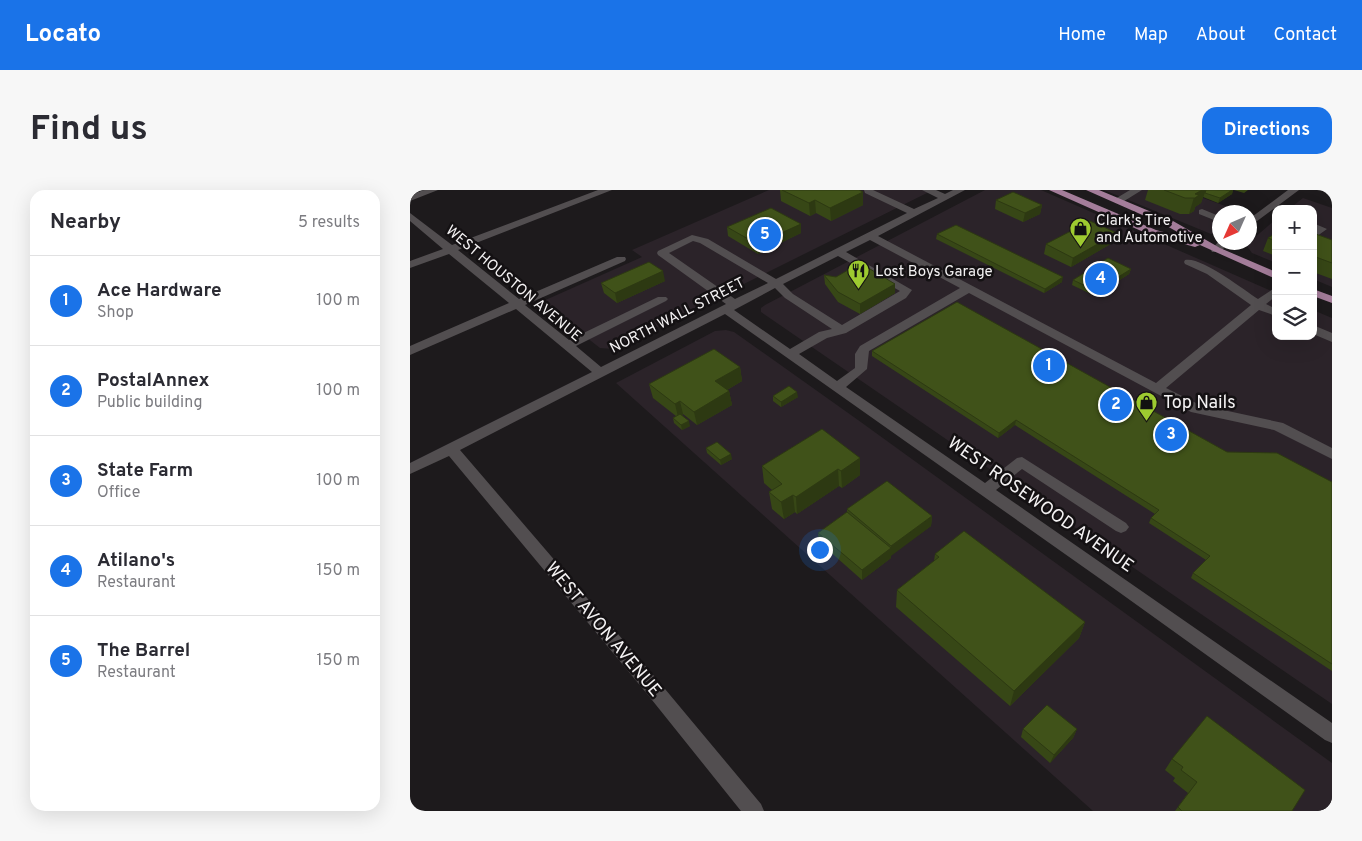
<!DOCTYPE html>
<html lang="en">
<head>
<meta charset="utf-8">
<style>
  :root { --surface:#fff; --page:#f7f7f7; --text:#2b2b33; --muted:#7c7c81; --line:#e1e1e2; --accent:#1a73e8 }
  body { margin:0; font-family:Overpass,sans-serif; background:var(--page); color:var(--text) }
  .controls { position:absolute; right:15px; top:15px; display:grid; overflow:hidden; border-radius:10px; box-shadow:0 5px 20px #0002 }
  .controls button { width:45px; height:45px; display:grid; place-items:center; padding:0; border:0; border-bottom:1px solid var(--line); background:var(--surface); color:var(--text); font:25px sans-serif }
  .compass { position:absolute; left:802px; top:15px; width:45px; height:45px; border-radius:50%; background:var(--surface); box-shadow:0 5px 20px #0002; rotate:225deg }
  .you { position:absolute; left:409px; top:359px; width:18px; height:18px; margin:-12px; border:4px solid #fff; border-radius:50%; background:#1a73e8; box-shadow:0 0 0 8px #1a73e833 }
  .badge { display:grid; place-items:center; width:32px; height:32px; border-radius:50%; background:var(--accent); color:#fff; font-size:16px; font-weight:700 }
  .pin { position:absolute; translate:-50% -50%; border:2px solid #fff; box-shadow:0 1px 5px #0006 }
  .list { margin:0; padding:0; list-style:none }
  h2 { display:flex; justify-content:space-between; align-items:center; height:65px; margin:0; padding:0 20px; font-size:21px }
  h2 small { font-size:16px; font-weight:400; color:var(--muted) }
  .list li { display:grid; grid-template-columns:32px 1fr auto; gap:15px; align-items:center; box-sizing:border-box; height:90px; padding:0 20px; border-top:1px solid var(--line) }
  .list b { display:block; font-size:19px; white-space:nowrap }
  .list p { margin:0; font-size:16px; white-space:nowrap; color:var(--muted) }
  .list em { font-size:16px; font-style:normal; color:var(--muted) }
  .icon { flex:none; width:28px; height:28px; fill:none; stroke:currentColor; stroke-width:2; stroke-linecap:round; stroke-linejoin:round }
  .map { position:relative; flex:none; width:922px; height:621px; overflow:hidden; border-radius:15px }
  header { display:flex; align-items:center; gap:30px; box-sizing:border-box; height:70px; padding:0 25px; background:var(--accent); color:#fff }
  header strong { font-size:24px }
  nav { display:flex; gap:28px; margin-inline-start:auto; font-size:18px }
  .intro { display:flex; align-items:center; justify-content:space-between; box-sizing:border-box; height:120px; padding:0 30px }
  h1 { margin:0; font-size:35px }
  .button { padding:12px 22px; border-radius:15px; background:var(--accent); color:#fff; font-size:18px; font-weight:700 }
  main { display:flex; gap:30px; padding:0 30px }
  aside { flex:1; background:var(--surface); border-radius:15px; box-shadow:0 5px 20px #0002 }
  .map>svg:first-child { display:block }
</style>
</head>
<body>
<header>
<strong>Locato</strong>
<nav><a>Home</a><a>Map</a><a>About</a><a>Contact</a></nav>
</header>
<div class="intro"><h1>Find us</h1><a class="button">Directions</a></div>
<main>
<aside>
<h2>Nearby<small>5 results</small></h2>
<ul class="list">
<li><span class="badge">1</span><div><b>Ace Hardware</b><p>Shop</p></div><em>100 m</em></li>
<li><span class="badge">2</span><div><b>PostalAnnex</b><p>Public building</p></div><em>100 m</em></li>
<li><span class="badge">3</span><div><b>State Farm</b><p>Office</p></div><em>100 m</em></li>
<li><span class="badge">4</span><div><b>Atilano's</b><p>Restaurant</p></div><em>150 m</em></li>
<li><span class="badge">5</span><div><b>The Barrel</b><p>Restaurant</p></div><em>150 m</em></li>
</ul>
</aside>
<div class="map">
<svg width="922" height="621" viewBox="0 0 922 621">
  <rect width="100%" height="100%" fill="#1d1a1c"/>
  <path fill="#2b2329" d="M359,0H523L203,159L190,158L131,112L232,67L222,60Z
    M575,0H631L866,103V146H903V120L922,128V514L351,122V118L355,115Z
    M694,0H771L832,22H809V44H801Z
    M893,8L922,18V97L903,89V19H879Z
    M866,29V73L842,63L836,55Z
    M316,140L324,142L448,230L922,573V621H683L206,193L305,141Z"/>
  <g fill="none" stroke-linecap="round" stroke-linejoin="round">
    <path fill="#524e50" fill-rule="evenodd" d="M14,0H28L0,11V5Z
      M188,0H202L48,60L109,109L207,67H215L216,69L215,71L115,115L159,150L248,107H256L258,109L256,111L166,156L191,177L316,114L248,65L247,63L248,61L282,45L298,49L366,89L497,23L455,3L454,0H463L504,19L528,8L512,0H526L535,4L543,0H555L468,46L746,193L841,115L797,84L775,74L774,72L775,70C791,66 834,100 848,109L866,97V106L856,114L866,119V126L849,120L756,198L790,215L873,233L922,258V269L864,240L781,222L559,103L459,161L457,179L436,197L575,293L607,268L612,267L716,333L719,337L716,341L711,343L706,341L612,279L586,300L922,533V553L915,550L706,400L315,124L50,260L250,493L351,614L354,621H331L238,505L39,266L0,284V273L182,182L106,119L0,165V156L99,113L39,64L0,78V71L33,59L0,31V23L42,55ZM460,50L550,98L450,156L445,164V178L427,191L389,164L417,148L436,143L496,108L502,100L436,62ZM283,51L290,53L358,93L325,109L259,63ZM428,66L490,101L432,135L383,104L373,94ZM365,98L375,108L422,139L409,142L380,159L324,120Z
      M720,0H732L711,13H705V9Z
      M878,0H889L839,37V29Z
      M792,19L809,26V32L789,24V20Z
      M903,33L917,39L903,49Z
      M809,51L820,52L810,62H802L801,60Z
      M903,135L922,143V152L903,144Z"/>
    <path fill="#a47d9a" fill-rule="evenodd" d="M639,0H652L746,40L780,49L755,35L676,0H689L763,31L810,58L866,82V89L790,55L785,57L738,44Z
      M903,99L922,106V113L903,106Z"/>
  </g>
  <path fill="#374716" d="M370,0H449L453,2V15L421,31L406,23L400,26L371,11Z
    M738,0H823L822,4L808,13L793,7L791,13L785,17L784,21L779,24H770L735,10Z
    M824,0H838L834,3Z
    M586,10L632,15L630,24L613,32L585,19Z
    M317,37L391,43L348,64L318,46Z
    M707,43L704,52L661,77L634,64L636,54Z
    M866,43V66L853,61L858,48Z
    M903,43L922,50V89L903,82Z
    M527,44L652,92L634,103L526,49Z
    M721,79L719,84L685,106L662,95L663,90Z
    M414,85L485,103L450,124L428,112L415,94Z
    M255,91L207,113L194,103L191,93Z
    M462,161L817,262L922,292V481L781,388L783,383L796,370L739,333L741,328L745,324L605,235L588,248L462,166Z
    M330,177L332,191L317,200L319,201L322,215L287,235L273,224L272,225L280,236L272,240L264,233L263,228L266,226L243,208L239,194Z
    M363,206L388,207L371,217L363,211Z
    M412,239L450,285L432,298L429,296L387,324L385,322L374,329L362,319L359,302L362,300L354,293L352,276Z
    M296,258L322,269L311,275L297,263Z
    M437,319L522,326L521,336L481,365V368L452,390L409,352L408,343L437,322Z
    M525,364L675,432L669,448L600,516L486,417L487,400L524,371Z
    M613,539H667L663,548L640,573L611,547Z
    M762,569L882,621H765L778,603L763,591L765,588L755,580Z"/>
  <path fill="#2d3912" d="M792,0H796L791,13L785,17L784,21L779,24L785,4Z
    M822,0H823L822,4L808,13L810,8Z
    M453,2V15L421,31L420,18Z
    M405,10L406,23L400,26L399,13Z
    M632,15L630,24L613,32L615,23Z
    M391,34V43L348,64L347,54Z
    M707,43L704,52L661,77L663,68Z
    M721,79L719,84L685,106L686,101Z
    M253,81L255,91L207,113L205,103Z
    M653,87L652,92L634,103L635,99Z
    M485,94V103L450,124V114Z
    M330,177L332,191L308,205L305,191Z
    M319,201L322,215L287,235L284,222Z
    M387,202L388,207L371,217V212Z
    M270,211L273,224L268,227L265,214Z
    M606,230L605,235L588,248L589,243Z
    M279,231L280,236L272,240L271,235Z
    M321,264L322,269L311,275L310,270Z
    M450,268V285L432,298L431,281Z
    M428,279L429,296L387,324L386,307Z
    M383,305L385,322L374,329L371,312Z
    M522,326L521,336L481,366V356Z
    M481,358V368L452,390V380Z
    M675,432L669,448L600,516L604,501Z
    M667,539L663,548L640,573L644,565Z"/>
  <path fill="#405219" stroke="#2d3912" d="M372,0H449L453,2L420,18L405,10L399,13Z
    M754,0H792L785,4L789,5L785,8H775Z
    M796,0H822L810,8L795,3Z
    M603,2L632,15L615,23L586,10Z
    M361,18L391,34L347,54L317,37Z
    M680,31L707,43L663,68L636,54Z
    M546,35L653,87L635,99L527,44Z
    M866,43V51L858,48Z
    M903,43L922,50V73L903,66Z
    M698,68L721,79L686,101L663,90Z
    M239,72L253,81L205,103L191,93Z
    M450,73L485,94L450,114L428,102L414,85L426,87Z
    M547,112L817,262L867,263L922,292V474L783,383L800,366L741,328L749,320L606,230L589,243L462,161Z
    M304,159L330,177L305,191L319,201L284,222L270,211L265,214L239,194Z
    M379,196L387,202L371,212L363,206Z
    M270,224L279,231L271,235L263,228Z
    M412,239L450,268L431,281L428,279L386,307L383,305L371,312L359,302L372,294L352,276Z
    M307,252L321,264L310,270L296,258Z
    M477,291L522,326L481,356L437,319Z
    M437,322L481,358L452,380L408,343Z
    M554,341L675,432L604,501L487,400L529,367L525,364Z
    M637,515L667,539L644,565L613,539Z
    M797,526L895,600L882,621H772L768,617L787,592L771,580L773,577L762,569Z"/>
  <defs>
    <symbol id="shop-pin" viewBox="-11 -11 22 30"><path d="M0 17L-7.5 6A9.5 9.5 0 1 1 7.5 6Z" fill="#9dca30" stroke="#141113"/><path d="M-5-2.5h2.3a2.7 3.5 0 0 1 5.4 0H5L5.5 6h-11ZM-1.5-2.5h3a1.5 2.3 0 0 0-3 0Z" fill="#111"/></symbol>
    <symbol id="restaurant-pin" viewBox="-11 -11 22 30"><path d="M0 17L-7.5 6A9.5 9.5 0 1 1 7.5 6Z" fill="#9dca30" stroke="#141113"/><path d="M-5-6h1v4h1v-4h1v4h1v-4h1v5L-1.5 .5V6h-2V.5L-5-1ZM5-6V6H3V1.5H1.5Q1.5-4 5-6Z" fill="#111"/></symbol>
  </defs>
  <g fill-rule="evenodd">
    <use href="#shop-pin" x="658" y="26" width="25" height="34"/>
    <use href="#restaurant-pin" x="436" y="68" width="25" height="34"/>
    <use href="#shop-pin" x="724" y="200" width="25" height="34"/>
  </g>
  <g text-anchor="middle" stroke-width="5" stroke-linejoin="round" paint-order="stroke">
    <g font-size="15" fill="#f4f2f3" stroke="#141113" text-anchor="start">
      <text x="686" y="35">Clark's Tire<tspan x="686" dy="17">and Automotive</tspan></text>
      <text x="465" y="86">Lost Boys Garage</text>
    </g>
    <g font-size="15" fill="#f4f2f3" stroke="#141113">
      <text transform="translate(104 93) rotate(40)" y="5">WEST HOUSTON AVENUE</text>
      <text transform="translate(267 125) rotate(-27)" y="5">NORTH WALL STREET</text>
    </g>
    <g font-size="18" fill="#f4f2f3" stroke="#141113" text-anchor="start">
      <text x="753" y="218">Top Nails</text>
    </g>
    <g font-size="18" fill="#f4f2f3" stroke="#141113">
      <text transform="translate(631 314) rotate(35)" y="6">WEST ROSEWOOD AVENUE</text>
      <text transform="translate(194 439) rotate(50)" y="6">WEST AVON AVENUE</text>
    </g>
  </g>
</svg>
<div class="controls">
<button>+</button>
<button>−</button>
<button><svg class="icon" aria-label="layers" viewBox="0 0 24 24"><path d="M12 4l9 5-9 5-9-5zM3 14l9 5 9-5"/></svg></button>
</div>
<svg class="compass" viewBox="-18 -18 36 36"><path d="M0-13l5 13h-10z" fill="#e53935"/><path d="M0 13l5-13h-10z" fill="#7c7c81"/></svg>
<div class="you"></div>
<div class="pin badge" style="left:639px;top:176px">1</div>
<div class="pin badge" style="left:706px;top:215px">2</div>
<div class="pin badge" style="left:761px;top:245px">3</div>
<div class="pin badge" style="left:691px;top:89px">4</div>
<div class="pin badge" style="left:355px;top:45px">5</div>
</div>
</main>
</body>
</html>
